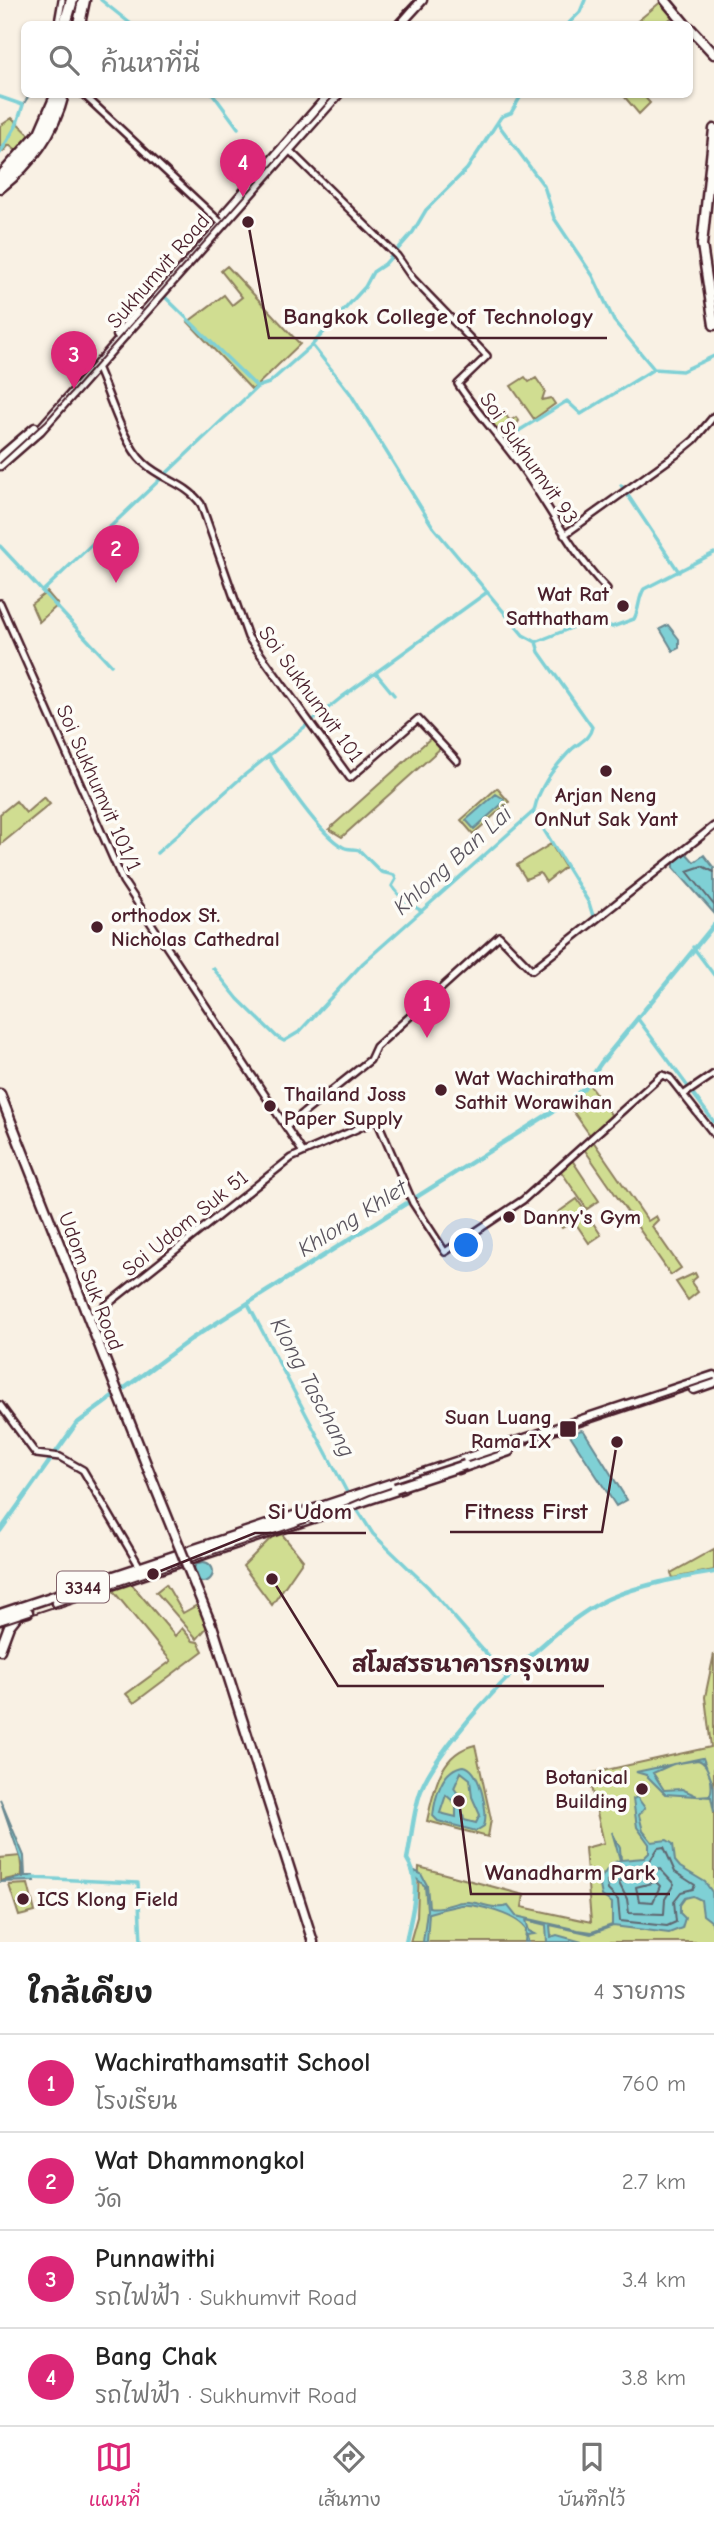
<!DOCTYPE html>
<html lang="th">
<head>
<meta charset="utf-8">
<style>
  :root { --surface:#fff; --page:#f6f6f6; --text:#222; --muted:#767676; --line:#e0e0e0; --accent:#db2777 }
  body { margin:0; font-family:"Comic Neue","Playpen Sans Thai",sans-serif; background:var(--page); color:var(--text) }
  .you { position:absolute; left:467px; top:1246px; width:24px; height:24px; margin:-18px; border:5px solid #fff; border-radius:50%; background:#1a73e8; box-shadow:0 0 0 10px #1a73e833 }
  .badge { display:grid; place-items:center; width:46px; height:46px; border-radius:50%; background:var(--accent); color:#fff; font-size:23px; font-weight:700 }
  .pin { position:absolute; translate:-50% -58px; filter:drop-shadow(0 2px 4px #0008) }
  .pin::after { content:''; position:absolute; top:37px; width:24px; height:21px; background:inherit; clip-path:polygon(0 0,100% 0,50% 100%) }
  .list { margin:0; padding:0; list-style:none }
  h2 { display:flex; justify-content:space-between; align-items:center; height:91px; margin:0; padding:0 28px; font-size:30px }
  h2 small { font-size:23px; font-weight:400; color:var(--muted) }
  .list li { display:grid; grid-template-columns:46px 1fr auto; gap:21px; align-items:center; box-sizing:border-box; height:98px; padding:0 28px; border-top:2px solid var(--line) }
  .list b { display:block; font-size:26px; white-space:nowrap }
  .list p { margin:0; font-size:23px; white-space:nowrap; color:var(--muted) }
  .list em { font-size:23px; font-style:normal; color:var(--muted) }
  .icon { flex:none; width:38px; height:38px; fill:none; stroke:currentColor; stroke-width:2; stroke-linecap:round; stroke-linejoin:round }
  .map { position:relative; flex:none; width:714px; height:1942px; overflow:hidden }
  .search { position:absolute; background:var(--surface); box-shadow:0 2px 5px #0004; left:21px; right:21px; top:21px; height:77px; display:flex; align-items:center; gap:18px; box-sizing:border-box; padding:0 24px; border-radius:10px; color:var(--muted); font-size:26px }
  .sheet { height:483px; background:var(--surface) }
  nav { display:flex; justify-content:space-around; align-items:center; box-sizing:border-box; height:98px; border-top:2px solid var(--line); background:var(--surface); font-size:19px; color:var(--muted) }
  nav a { display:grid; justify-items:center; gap:4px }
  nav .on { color:var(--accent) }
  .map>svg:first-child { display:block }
</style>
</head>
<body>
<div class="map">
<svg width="714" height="1942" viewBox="0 0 714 1942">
  <rect width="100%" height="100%" fill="#f9f1e4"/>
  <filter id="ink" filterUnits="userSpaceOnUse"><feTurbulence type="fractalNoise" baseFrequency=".0143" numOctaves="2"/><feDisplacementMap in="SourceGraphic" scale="14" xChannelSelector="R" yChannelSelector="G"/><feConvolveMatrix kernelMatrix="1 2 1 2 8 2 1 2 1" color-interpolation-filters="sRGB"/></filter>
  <g filter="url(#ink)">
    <path fill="#d0dd91" stroke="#8d7e5e" stroke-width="2" d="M663,0L676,14L664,24H634Z
      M623,95H643L650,103L639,114Z
      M12,118L32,137L19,153L9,145L3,152L0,150V126Z
      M227,266L300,344L252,390L188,322L224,295L232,305L242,297L221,271Z
      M525,377L529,382L536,378L545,391L542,400L551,398L555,404L534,419L511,386Z
      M503,411L510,421L516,417L519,421L516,425L519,429L504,443L488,424Z
      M47,592L58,605L39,622L31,604Z
      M433,736L442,747L342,837L329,829Z
      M497,788L509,802L473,834L461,820Z
      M44,797L50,804L0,845V814L16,801L26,813Z
      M551,844L565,867L546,882L540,873L526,879L517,865Z
      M588,1083L612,1116L592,1138L568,1104Z
      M593,1141L648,1221L656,1216L658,1220L652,1226L681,1268L671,1275L584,1149Z
      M572,1160L599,1201L587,1209L560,1170Z
      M577,1199L601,1235L589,1243L574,1221L562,1228L553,1216Z
      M695,1273L697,1277L691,1282L698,1292L688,1300L676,1282Z
      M281,1533L303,1560L272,1605L243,1566L275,1534Z
      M714,1549V1570L673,1578L671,1573Z
      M129,1581L175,1636L182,1628L193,1641L198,1642L203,1651L134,1703L126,1694L171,1661L110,1587Z
      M166,1584L183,1613L199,1604L208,1626L197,1639L156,1592Z
      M714,1654V1942H410L417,1917L419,1867L524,1895L522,1907L591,1922L585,1848L604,1843L588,1774L711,1747L705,1697Z
      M475,1745L491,1819L488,1837L427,1821C434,1791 439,1753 475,1745Z
      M20,1856L22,1876L0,1881V1858Z
      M28,1884L35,1912L19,1916L9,1885Z"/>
    <path fill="#7fd0d5" stroke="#6a8991" stroke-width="2" fill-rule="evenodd" d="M668,625L679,639V648L673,651L660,629Z
      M496,794L504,799L503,803L474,829L466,820Z
      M686,853L694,862L704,855L714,868V913L674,868V861Z
      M581,1430L584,1431L627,1500L616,1506L570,1435Z
      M193 1572a10 10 0 1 1 20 0a10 10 0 1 1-20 0Z
      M703,1758L714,1787V1812L711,1797L665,1794L646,1775L636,1772ZM698,1760C709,1763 714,1786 710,1795L697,1796L682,1789L664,1790L653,1773L673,1764Z
      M464,1766C480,1769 489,1813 484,1826L476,1831L438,1821L433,1816C435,1797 442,1768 464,1766ZM461,1772L470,1779L472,1797L480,1815L476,1823L464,1820L460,1797L454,1788ZM446,1795L456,1804V1817L440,1813Z
      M637,1797L645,1808L639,1815L643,1831L652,1842L667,1840L673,1844L675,1861L680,1867L705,1882L712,1892L714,1933L712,1922L703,1915L701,1900L693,1896L685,1898L680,1905V1913L685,1918L682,1928L669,1933L613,1926L591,1934L550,1925L551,1937L557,1935L582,1942H547L546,1925L526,1920L529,1931L535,1934L527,1935L528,1942H525L526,1929C519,1916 476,1903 461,1905C451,1907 439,1910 429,1913L427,1942H423L427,1910L425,1886L414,1877L415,1871L421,1874L427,1885L429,1907C441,1910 452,1903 462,1902C478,1900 491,1911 508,1906L516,1916L578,1930L592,1932L612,1925V1903L602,1896L599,1881L611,1864L620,1860L612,1832L620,1848L621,1860L644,1858L649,1853V1844L637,1827L633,1799Z
      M0,1799L24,1856L25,1876H33L34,1881L0,1882L23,1877V1866Z"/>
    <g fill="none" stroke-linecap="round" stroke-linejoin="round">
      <path stroke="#5f666f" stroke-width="2" d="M714,872L702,866L687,871L714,905
        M664,1847L675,1872L695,1885L693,1889L681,1892L674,1901L676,1922L667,1926L620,1921L618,1900L608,1890L607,1881L619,1868L648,1864L658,1848Z
        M659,1868L674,1884L665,1899L664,1914L629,1913L627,1899L619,1883L625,1876L647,1873Z
        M656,1882L660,1886L653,1902L639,1901L636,1887Z"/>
      <path stroke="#6a8991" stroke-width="2" d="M23,105L30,94"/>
      <path stroke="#7fd0d5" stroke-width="3.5" d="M101,0L131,24
        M568,24L580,12L585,0
        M213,94L238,128
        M0,97L23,105L16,126L0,153
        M498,124L544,186L554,218L593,276L614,321L654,369
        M164,296L257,387
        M312,345L350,393L433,527L523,635L536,642
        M505,444L520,430L567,401L581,414L654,369L682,371L714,356
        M621,485L679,572
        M0,546L111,665
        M44,590L257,387L269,383L312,345L365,287L373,272L385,264L413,232L426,210L467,169L501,117L511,113L522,94
        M376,673L394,695
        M269,756C282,778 321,836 343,847C348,850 354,848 359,850L381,872L394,875L396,879L392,886C401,899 409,904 422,911
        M533,812L589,903L593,916
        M157,853L242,777L342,697L486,593
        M693,947L714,975
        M213,968L238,999L277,1037L284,1041L299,1032L363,963L534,811C539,787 553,769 569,752C578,742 589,741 592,727L539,652L536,642L596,618L612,627L634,619C640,608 638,598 644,589L714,553
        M638,1019L714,1122
        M248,1304L349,1496
        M355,1506L373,1534L428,1587L508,1679
        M32,1878L138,1883L141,1942"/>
      <path stroke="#7fd0d5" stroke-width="4.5" d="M0,1531L76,1424L191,1339L566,1103L584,1088L601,1063L714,925
        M406,1942C411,1915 423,1883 407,1859C412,1835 414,1803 425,1781C453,1727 554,1622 610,1598C643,1584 679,1578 714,1572"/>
      <defs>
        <path id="minor" d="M62,24L58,23L62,0
          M83,94L219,221
          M289,150L397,256L413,279L487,356L458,384C477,413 500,437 520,465C550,507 571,552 607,589
          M97,367C109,393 123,444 144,463C162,480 186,483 201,504L248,637L350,778L418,719L457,761
          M564,535L677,454L694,440L714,416
          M0,603L123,881L302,1151
          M683,1095L714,1074
          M286,1127L370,1060L376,1047L499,936L532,970L714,826
          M89,1319L291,1158L377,1120L413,1203L445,1252L523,1200L662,1075L670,1078L714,1134
          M0,1405L36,1454L60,1457L83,1470L140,1567"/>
        <path id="major" d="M665,0L685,24
          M400,24L422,0
          M690,28L714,54
          M714,129L702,245L714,325
          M225,214L330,94
          M118,335L137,313
          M0,458L35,428
          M0,465L40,430L338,94
          M0,1094L156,1489
          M694,1389L714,1382
          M458,1469L509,1451
          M57,1603L403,1488
          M0,1614L714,1376
          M0,1620L28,1612
          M211,1622L313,1942
          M0,1650L9,1626L17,1616"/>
        <path id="highway" d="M65,24L72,0
          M79,24L84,0
          M0,178L40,133L57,94
          M0,187C30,164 54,131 63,94"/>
      </defs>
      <use href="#minor" stroke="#4a1f2b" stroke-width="10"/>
      <use href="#major" stroke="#4a1f2b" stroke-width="13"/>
      <use href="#highway" stroke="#4a1f2b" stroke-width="15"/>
      <use href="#minor" stroke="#fdfcf7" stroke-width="5"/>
      <use href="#major" stroke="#fdfcf7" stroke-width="8"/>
      <use href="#highway" stroke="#fdfcf7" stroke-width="10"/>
      <path stroke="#4a1f2b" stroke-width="2" d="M395,24L416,0
        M0,463L46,421L335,94
        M0,1625L295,1527L370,1495L714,1379"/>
      <defs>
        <path id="major-bridge" d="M395,1488L465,1465
          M156,1489L212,1627"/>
      </defs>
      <use href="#major-bridge" stroke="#4a1f2b" stroke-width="13" stroke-linecap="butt"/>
      <use href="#major-bridge" stroke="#fdfcf7" stroke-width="8"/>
    </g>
  </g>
  <g fill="#4a1f2b" stroke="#fdfcf7" stroke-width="2.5">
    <circle cx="623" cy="606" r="7"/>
    <circle cx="606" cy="771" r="7"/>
    <circle cx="97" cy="927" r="7"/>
    <circle cx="441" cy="1090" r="7"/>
    <circle cx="270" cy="1106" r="7"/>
    <circle cx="509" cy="1217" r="7"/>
    <rect x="559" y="1420" width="18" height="18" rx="3.5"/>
    <circle cx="642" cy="1789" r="7"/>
    <circle cx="23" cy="1899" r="7"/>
  </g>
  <g text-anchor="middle" stroke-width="7" stroke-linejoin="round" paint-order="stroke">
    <rect fill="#fdfcf7" stroke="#806168" stroke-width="2" x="57" y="1571.5" width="52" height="31" rx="5"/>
    <g font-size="19" font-weight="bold" fill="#4a1f2b">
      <text x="83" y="1594">3344</text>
    </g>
    <g font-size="21" fill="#4a1f2b" stroke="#fdfcf7">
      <text transform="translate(158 271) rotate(-49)" y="7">Sukhumvit Road</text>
      <text transform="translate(529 458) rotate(55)" y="7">Soi Sukhumvit 93</text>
      <text transform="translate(311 694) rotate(54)" y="7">Soi Sukhumvit 101</text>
      <text transform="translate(99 788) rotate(66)" y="7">Soi Sukhumvit 101/1</text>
      <text transform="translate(185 1223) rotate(-39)" y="7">Soi Udom Suk 51</text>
      <text transform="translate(91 1281) rotate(69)" y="7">Udom Suk Road</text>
    </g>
    <g font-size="21" font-weight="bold" fill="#4a1f2b" stroke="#fdfcf7" text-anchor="start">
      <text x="609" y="601" text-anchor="end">Wat Rat<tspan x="609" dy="24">Satthatham</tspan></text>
      <text x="606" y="802" text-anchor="middle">Arjan Neng<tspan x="606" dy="24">OnNut Sak Yant</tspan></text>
      <text x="111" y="922">orthodox St.<tspan x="111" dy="24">Nicholas Cathedral</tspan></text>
      <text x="455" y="1085">Wat Wachiratham<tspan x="455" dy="24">Sathit Worawihan</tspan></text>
      <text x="284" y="1101">Thailand Joss<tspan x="284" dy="24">Paper Supply</tspan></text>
      <text x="523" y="1224">Danny's Gym</text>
      <text x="552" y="1424" text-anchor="end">Suan Luang<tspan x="552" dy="24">Rama IX</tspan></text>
      <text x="628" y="1784" text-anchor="end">Botanical<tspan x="628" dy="24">Building</tspan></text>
      <text x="37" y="1906">ICS Klong Field</text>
    </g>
    <g font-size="23" font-style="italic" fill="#5a545e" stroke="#fdfcf7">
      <text transform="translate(452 860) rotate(-42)" y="8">Khlong Ban Lai</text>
      <text transform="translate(352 1218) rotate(-32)" y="8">Khlong Khlet</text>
      <text transform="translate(313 1387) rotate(62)" y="8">Klong Taschang</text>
    </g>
  </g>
  <path fill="none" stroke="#4a1f2b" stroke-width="2.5" d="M248 222L269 338H607M617 1442L602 1532H450M153 1574L255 1533H366M272 1579L338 1686H604M459 1801L471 1894H670"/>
  <g fill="#4a1f2b" stroke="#fdfcf7" stroke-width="2.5">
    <circle cx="248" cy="222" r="7"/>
    <circle cx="617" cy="1442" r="7"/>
    <circle cx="153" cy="1574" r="7"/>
    <circle cx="272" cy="1579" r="7"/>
    <circle cx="459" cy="1801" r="7"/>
  </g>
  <g font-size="23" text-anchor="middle" font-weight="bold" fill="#4a1f2b" stroke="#fdfcf7" stroke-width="7" stroke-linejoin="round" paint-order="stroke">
    <text x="438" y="324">Bangkok College of Technology</text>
    <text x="526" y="1519">Fitness First</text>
    <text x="310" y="1519">Si Udom</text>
    <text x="471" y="1672">สโมสรธนาคารกรุงเทพ</text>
    <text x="570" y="1880">Wanadharm Park</text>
  </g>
</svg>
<div class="you"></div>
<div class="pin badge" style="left:427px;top:1038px">1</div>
<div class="pin badge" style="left:116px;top:583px">2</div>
<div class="pin badge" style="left:74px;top:389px">3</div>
<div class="pin badge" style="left:243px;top:197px">4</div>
<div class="search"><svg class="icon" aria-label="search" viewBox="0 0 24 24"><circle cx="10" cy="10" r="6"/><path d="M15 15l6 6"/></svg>ค้นหาที่นี่</div>
</div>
<section class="sheet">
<h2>ใกล้เคียง<small>4 รายการ</small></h2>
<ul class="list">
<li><span class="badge">1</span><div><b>Wachirathamsatit School</b><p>โรงเรียน</p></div><em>760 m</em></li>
<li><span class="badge">2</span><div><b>Wat Dhammongkol</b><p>วัด</p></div><em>2.7 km</em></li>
<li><span class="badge">3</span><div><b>Punnawithi</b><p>รถไฟฟ้า · Sukhumvit Road</p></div><em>3.4 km</em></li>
<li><span class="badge">4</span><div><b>Bang Chak</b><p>รถไฟฟ้า · Sukhumvit Road</p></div><em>3.8 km</em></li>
</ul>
</section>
<nav>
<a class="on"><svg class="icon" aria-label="map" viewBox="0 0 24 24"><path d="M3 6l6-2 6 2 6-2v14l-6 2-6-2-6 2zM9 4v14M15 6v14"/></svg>แผนที่</a>
<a><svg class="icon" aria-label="directions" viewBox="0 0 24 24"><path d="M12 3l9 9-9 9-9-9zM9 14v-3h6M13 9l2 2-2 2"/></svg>เส้นทาง</a>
<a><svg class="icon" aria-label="saved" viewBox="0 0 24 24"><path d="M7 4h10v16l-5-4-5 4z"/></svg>บันทึกไว้</a>
</nav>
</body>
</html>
